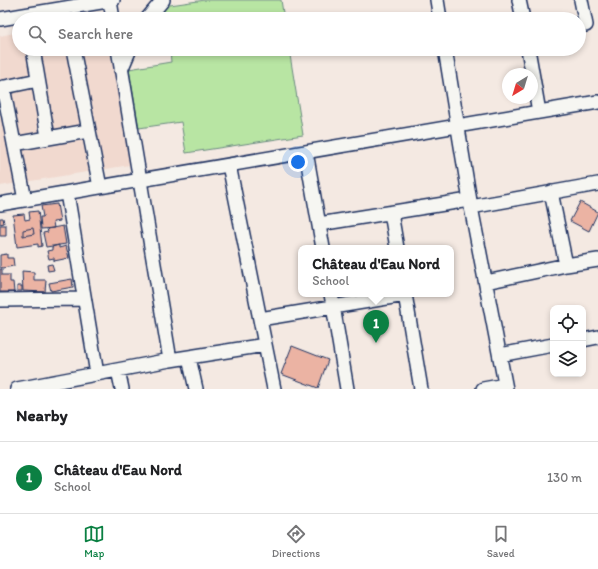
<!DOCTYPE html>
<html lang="en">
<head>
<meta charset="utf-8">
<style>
  :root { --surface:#fff; --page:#f2f2f2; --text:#202124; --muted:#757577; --line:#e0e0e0; --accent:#0b8043 }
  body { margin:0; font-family:Itim,sans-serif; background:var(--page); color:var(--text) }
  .controls { position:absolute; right:12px; bottom:12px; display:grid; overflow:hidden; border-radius:8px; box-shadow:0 2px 6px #0003 }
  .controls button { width:36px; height:36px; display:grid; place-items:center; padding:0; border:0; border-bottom:1px solid var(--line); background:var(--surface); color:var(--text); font:20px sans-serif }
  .compass { position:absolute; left:502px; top:68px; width:36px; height:36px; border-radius:50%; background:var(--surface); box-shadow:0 2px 6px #0003; rotate:218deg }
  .you { position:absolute; left:298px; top:162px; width:14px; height:14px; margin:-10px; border:3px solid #fff; border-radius:50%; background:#1a73e8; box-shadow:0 0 0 6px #1a73e833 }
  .badge { display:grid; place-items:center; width:26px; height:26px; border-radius:50%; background:var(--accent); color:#fff; font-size:13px; font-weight:700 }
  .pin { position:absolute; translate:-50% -33px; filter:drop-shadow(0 1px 2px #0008) }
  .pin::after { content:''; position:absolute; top:21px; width:14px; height:12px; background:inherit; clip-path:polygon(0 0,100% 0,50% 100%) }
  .popup { position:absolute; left:298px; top:245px; width:156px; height:52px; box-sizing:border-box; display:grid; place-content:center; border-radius:8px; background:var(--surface); filter:drop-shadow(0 1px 3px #0005); font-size:13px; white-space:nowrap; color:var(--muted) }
  .popup b { font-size:15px; color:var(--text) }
  .popup::after { content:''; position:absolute; left:50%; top:100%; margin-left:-8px; border:8px solid transparent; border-top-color:var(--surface) }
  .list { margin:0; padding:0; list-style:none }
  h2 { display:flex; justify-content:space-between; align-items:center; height:52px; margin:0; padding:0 16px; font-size:17px }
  h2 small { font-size:13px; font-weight:400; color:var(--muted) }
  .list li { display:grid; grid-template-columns:26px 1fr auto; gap:12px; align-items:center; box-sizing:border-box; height:72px; padding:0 16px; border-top:1px solid var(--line) }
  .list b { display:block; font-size:15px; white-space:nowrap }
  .list p { margin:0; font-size:13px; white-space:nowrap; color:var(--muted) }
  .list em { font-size:13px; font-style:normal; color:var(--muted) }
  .icon { flex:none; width:22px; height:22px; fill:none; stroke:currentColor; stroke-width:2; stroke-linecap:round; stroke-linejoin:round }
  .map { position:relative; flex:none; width:598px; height:389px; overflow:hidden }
  .search { position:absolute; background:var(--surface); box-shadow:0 2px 6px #0003; left:12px; right:12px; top:12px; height:44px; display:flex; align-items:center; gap:10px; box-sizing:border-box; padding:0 14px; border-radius:22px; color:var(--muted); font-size:15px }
  .sheet { height:124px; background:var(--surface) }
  nav { display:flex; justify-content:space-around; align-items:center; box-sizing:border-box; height:56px; border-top:1px solid var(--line); background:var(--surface); font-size:11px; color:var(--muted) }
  nav a { display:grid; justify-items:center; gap:2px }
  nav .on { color:var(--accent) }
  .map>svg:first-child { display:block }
</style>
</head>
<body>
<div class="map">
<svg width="598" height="389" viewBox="0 0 598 389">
  <rect width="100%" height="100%" fill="#f4e9e2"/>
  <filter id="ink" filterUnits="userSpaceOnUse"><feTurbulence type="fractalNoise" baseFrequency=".025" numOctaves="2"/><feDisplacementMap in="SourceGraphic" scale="8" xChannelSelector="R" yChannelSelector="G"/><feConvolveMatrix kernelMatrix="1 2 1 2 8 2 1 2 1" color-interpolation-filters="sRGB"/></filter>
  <g filter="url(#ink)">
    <path fill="#f1d9cf" d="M19,32V49H110L130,165L0,186V36Z"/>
    <path fill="#b8e5a3" stroke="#6a8a80" d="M205,0H281L284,19H165L163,6Z
      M170,49H289L303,135L186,153L181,122L139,128L129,69L171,62Z"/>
    <path fill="#ebb3a3" stroke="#1b2f5e" d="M580,202L598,212L589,231L570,221Z
      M57,204L60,221L53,222L54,228L41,229L40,217H43L41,206Z
      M38,211L42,246L38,247V244L17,247L13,215L24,214L25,220L30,219L29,212Z
      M0,218H3L4,223L0,224Z
      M0,225H6V236H0Z
      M63,226L66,244L46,247L43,233L48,232L47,229Z
      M33,228L34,234L23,236V230Z
      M59,245V248L66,246L69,258L54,261V258L49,259L47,251L52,250V247Z
      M7,254V258H13L14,266L2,268L0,267V255Z
      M52,264L54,270L48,271L47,265Z
      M0,269H2V275H10V282H13L14,292H0Z
      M22,271L34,272V280H46L45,292L23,291Z
      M72,279L73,287L51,291L49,283Z
      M17,286H22V291H17Z
      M292,346L328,360L318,388L281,374Z"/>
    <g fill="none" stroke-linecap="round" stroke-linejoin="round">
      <defs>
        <path id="minor" d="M437,0L440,19
          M519,0L523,19
          M581,0L586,25
          M110,1L113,19
          M0,19L113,0
          M147,19L163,0
          M33,49L48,137
          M73,49L100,187
          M118,49L170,360
          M445,49L471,207L506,389
          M528,49L539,112
          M121,70L130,49
          M3,87L25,200
          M0,88L38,80
          M14,144L88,131
          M306,152L323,248
          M229,165L274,389
          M551,192L566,265
          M67,193L97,374
          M0,204L598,102
          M471,207L598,184
          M391,213L397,248
          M319,224L469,200
          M486,282L566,265L598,260
          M331,294L347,389
          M405,294L421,389
          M0,300L84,299
          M260,319L405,295
          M583,340L598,337
          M500,355L553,345
          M189,358L196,389
          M118,370L122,389
          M17,389L170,360L265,345
          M483,389L505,385"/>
      </defs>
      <use href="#minor" stroke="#1b2f5e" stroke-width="16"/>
      <use href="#minor" stroke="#f6f6f2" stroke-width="13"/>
    </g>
  </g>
</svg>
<div class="controls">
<button><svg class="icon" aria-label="locate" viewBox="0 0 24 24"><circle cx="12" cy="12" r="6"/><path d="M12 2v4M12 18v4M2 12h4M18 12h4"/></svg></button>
<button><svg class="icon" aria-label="layers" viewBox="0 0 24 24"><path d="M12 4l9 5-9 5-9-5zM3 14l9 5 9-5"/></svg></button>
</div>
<svg class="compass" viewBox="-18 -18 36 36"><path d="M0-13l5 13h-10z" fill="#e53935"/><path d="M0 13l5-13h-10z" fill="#757577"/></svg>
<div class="you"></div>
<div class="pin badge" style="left:376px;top:343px">1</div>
<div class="popup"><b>Château d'Eau Nord</b>School</div>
<div class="search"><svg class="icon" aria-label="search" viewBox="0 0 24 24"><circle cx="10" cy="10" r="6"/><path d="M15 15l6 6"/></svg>Search here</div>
</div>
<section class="sheet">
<h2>Nearby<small></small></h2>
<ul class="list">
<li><span class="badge">1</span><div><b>Château d'Eau Nord</b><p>School</p></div><em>130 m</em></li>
</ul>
</section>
<nav>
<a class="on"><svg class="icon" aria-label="map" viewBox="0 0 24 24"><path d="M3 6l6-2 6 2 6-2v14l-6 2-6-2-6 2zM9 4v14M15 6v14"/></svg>Map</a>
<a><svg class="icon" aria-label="directions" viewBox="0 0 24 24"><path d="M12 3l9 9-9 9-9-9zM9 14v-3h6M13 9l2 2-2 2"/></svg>Directions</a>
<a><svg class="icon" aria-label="saved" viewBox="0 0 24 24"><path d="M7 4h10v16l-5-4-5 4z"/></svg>Saved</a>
</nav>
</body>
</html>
